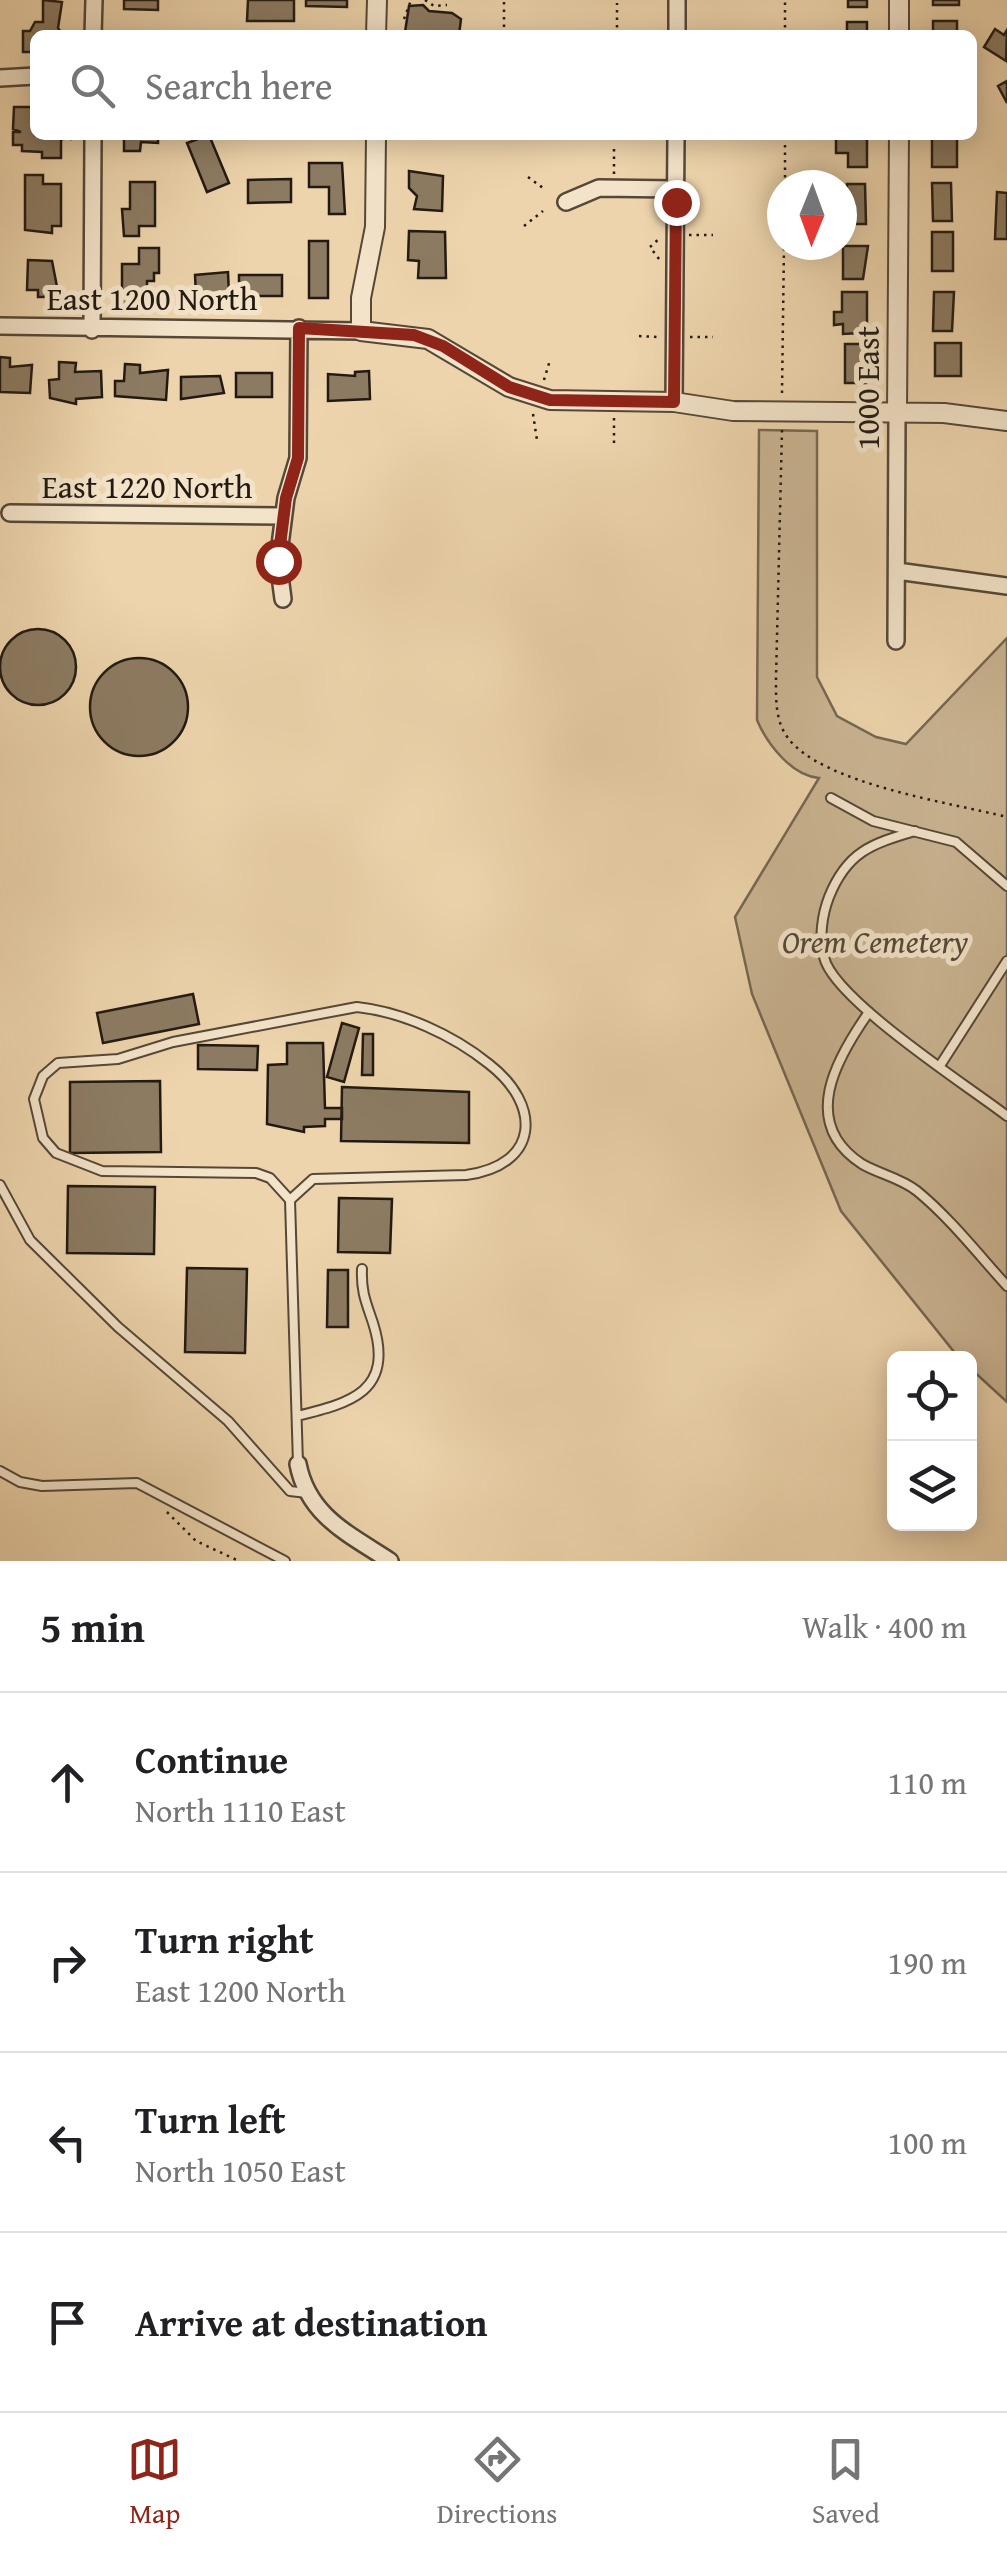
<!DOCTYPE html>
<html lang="en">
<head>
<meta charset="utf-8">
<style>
  :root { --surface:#fff; --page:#f2f2f2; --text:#202124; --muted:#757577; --line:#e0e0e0; --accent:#8f2418 }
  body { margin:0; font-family:"Gentium Book Plus",serif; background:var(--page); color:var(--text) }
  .controls { position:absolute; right:30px; bottom:30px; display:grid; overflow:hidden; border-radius:15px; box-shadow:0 5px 25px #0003 }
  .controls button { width:90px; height:90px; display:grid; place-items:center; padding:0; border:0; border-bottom:2px solid var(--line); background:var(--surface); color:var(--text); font:50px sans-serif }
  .compass { position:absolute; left:767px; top:170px; width:90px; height:90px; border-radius:50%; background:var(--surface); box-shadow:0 5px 25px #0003; rotate:181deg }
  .stop { position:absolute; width:30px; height:30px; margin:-22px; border:8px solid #8f2418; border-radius:50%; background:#fff }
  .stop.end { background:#8f2418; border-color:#fff; box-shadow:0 2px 10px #0008 }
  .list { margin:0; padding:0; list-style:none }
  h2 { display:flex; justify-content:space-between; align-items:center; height:130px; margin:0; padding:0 40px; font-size:42px }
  h2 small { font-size:32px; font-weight:400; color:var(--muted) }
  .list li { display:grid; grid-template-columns:65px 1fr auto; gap:30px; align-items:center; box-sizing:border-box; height:180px; padding:0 40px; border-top:2px solid var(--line) }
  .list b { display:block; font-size:38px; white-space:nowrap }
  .list p { margin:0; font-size:32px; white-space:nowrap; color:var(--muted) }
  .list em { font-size:32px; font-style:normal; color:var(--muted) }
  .icon { flex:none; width:55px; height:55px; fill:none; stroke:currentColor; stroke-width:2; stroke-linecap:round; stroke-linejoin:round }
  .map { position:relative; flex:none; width:1007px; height:1561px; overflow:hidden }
  .search { position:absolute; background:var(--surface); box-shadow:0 5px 25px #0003; left:30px; right:30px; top:30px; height:110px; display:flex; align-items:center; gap:25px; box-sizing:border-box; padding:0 35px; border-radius:15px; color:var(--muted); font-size:38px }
  .sheet { height:850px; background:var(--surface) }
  nav { display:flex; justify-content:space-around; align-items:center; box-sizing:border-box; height:140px; border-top:2px solid var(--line); background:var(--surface); font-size:28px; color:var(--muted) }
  nav a { display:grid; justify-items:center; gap:5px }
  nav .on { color:var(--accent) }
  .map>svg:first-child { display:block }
</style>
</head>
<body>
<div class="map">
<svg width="1007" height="1561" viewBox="0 0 1007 1561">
  <rect width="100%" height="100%" fill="#edd4ac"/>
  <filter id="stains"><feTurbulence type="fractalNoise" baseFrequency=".002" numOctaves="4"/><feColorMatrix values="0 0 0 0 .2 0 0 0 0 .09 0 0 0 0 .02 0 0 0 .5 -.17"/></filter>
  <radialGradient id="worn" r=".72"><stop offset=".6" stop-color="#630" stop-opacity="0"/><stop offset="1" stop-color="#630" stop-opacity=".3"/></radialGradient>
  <path fill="#cab492" stroke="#766752" stroke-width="2.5" d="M759,430L817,431V677L837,716L876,737L906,744L1007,638V1402L970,1368V1358H959L841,1211L752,994L735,917L819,778C792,776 767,744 757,720Z"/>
  <path fill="#8c7b62" stroke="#221a12" stroke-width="2.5" d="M43,0L62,2L58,28L63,35H35L34,52H23V31H30L35,22H43Z
    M124,0H158V10L124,9Z
    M248,0H294V21H247Z
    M306,0H347V7L306,6Z
    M848,0H867V7H848Z
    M933,0H959V5H933Z
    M423,5L429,11L452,13L461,19L459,35L405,32L409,6Z
    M933,21H957V35H933Z
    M847,22H867V35H847Z
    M995,29L1004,35L1007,30L1006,61L984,47Z
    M1007,81V103L998,86Z
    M14,107H35V135H61V158H42V152L22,151V145H13V132H21L13,129Z
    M124,135H158V143L141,142L140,151H124Z
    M209,135L229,183L207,192L187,143Z
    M847,135H867V167H848V153H836V138Z
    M932,135H957V167H932Z
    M309,163H342L345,214H329V187H309Z
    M409,171L443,176L442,211L414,209L417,196L409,188Z
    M25,175H43V184H61V226H52V233L25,230Z
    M291,179V202L248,203V180Z
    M130,182H155V226H139V236H124L122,209H130Z
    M932,183H951L952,221H933Z
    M847,184H865L866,224H846Z
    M997,192L1007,193V239H995Z
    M409,231L445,232L446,278H418L419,261L408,260Z
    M932,232H953V271H932Z
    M309,241H328V298H309Z
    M843,246H868L863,279H843Z
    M139,248H159V273H154V281H147V292H160V305H122V264H139Z
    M28,260L52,261L59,297H38V290H27Z
    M228,272L229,295L196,296L195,275Z
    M239,275H282V296H239Z
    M842,292H867V328H860V333L843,334V324L834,325V312H842Z
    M934,292H954L952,331H933Z
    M935,343H961V376H935Z
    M845,344H867L866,383H845Z
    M0,357L10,358V367L32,365L30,393L0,392Z
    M59,362L76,363L75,372L101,371L102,397L76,399V404L50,398L49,380L59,379Z
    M125,364L140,365V373L168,370L166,400L115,396V381H124Z
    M369,371L370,399L328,401V374L355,376V372Z
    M236,373H272V397H236Z
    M220,376L224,393L181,399V377Z
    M0 667a38 38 0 1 1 76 0a38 38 0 1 1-76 0Z
    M90 707a49 49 0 1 1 98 0a49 49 0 1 1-98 0Z
    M193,994L199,1024L103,1043L97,1013Z
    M342,1023L359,1028L344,1082L327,1077Z
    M363,1034H373V1075H362Z
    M287,1043H323L325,1108H342V1119H325V1126L304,1127V1132L267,1124L268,1065L287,1064Z
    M198,1045L258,1046L257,1070L198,1069Z
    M160,1081L161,1152L70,1153V1082Z
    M342,1087L469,1092V1143L341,1141Z
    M68,1186L155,1187L154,1254L67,1253Z
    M339,1198L392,1199L390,1253L338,1252Z
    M187,1268L247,1269L245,1353L185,1352Z
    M328,1270H348V1327H327Z"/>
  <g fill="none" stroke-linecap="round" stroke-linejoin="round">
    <defs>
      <path id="service" d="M831,798L873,821L956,842L1007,886
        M915,831C871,844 847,852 829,897C822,915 819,938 824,957C833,999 968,1086 1007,1116
        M357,1007C403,1012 453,1035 489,1064C542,1105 540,1165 466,1175L313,1179L290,1200L270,1178L256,1173L102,1171L56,1153L43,1138L34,1099L43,1076L58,1063L118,1059L173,1042Z
        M869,1012C836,1059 799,1123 862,1164C879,1174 901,1178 917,1191C950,1218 978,1254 1007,1286
        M941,1064L1007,961
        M0,1185L30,1240L118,1327L228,1421L290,1491L307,1493
        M290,1200L298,1464
        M297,1416C350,1403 395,1392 373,1323C366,1302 361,1292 362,1269
        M0,1471L20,1482L42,1486L137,1483L285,1561"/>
      <path id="minor" d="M93,35L94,0
        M677,35V0
        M0,78L35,76
        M566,202L599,188L676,189
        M0,326L361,331
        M92,330L93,135
        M674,402L676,135
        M10,513L282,516
        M897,571L1007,586
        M283,599L278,561L286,498L298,458L299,328
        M896,641L897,413
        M298,1464C308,1516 349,1534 390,1561"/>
      <path id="tertiary" d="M376,35L377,0
        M899,35V0
        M376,135L375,227L361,298V331L428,339L509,387L550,400L674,402L733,411L944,413L1007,421
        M897,413L899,135"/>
    </defs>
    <use href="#service" stroke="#554838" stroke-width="12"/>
    <use href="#minor" stroke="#554838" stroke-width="20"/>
    <use href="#tertiary" stroke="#554838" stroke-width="22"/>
    <path stroke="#221a12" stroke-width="2.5" stroke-dasharray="2.5 5" stroke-linecap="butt" d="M425,0L434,6L447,5
      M404,19L411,0
      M504,27V0
      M617,35V3
      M785,35V0
      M62,139H76
      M614,174V145
      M528,177L543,188
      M785,185V135
      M524,226L543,211
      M689,235H713
      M659,259L650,247L661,237
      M639,336L658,337
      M690,337H713
      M544,380L550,360
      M782,393L784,245
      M533,414L537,440
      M614,418V445
      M782,430L776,678C776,699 775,721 788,738C822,784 952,803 1007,817
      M167,1512L196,1541L239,1561"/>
    <use href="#service" stroke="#f3e3c9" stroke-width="8"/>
    <use href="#minor" stroke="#f3e3c9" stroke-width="15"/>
    <use href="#tertiary" stroke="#f3e3c9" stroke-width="18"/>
  </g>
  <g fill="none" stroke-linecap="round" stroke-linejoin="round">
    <path stroke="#8f2418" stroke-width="12" d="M278,561L286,498L298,458L299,328L414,335L443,346L509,387L550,400L674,402L676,202"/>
  </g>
  <g text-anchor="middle" stroke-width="10" stroke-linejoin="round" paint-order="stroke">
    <g font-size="32" fill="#221a12" stroke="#f3e3c9">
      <text x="152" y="310">East 1200 North</text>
      <text transform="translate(868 388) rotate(-90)" y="11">1000 East</text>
      <text x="147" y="498">East 1220 North</text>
    </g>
    <g font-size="32" font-style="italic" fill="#544838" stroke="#f3e3c9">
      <text x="875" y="953">Orem Cemetery</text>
    </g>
  </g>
  <rect width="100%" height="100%" filter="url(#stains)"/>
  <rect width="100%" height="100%" fill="url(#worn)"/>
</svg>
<div class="controls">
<button><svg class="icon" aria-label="locate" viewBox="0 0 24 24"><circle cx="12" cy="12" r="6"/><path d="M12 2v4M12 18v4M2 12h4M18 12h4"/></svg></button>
<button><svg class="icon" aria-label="layers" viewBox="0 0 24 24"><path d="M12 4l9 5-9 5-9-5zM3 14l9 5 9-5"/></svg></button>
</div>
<svg class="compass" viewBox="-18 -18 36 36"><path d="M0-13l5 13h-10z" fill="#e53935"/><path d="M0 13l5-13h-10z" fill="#757577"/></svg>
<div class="stop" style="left:278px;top:561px"></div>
<div class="stop end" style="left:676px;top:202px"></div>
<div class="search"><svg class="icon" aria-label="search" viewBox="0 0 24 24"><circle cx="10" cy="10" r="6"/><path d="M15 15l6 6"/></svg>Search here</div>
</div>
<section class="sheet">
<h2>5 min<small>Walk · 400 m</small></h2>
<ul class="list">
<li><svg class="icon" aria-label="ahead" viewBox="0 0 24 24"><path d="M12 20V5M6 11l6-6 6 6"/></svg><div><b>Continue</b><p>North 1110 East</p></div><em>110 m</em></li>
<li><svg class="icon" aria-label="right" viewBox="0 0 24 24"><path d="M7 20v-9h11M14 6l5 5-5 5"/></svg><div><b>Turn right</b><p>East 1200 North</p></div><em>190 m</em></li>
<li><svg class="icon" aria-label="left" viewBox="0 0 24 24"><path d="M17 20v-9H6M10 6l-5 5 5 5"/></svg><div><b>Turn left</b><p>North 1050 East</p></div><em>100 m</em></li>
<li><svg class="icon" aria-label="arrive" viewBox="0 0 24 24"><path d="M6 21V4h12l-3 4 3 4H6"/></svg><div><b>Arrive at destination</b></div></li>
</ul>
</section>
<nav>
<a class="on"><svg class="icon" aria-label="map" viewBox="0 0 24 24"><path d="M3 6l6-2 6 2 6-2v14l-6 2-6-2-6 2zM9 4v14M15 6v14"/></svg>Map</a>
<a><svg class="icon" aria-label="directions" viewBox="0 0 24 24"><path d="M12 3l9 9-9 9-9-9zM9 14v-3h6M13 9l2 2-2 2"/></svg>Directions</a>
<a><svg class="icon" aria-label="saved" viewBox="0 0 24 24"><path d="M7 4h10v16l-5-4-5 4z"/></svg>Saved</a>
</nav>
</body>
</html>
